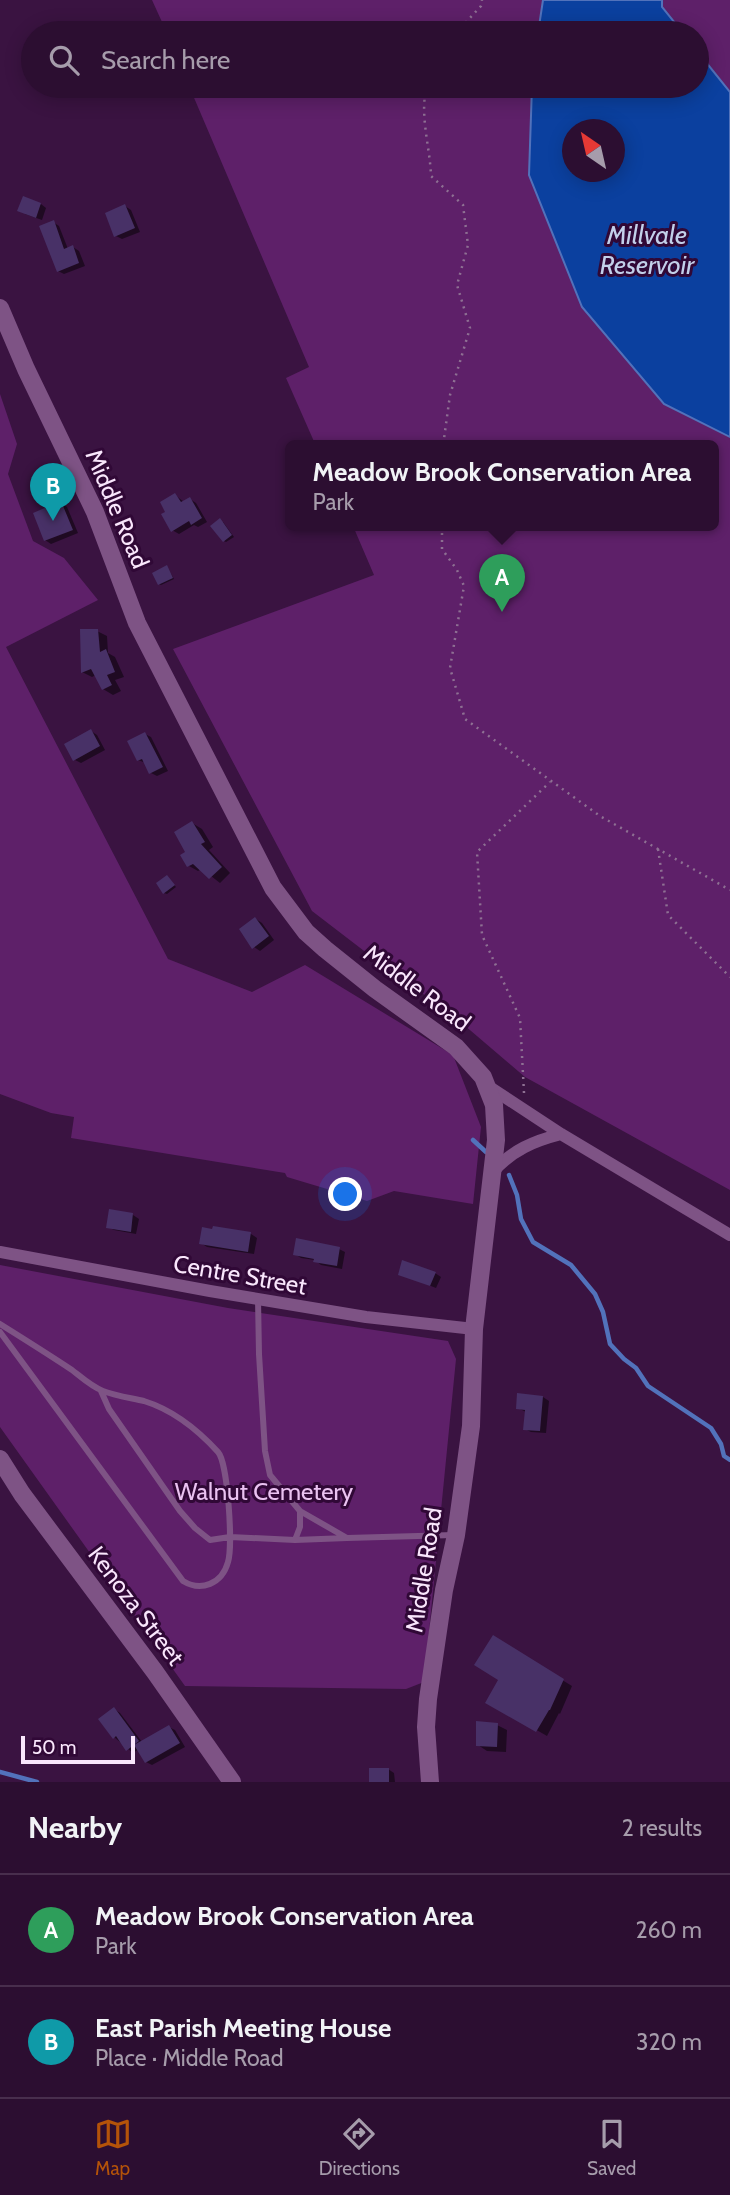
<!DOCTYPE html>
<html lang="en">
<head>
<meta charset="utf-8">
<style>
  :root { --surface:#2c0e31; --page:#381c3d; --text:#f1f3f6; --muted:#a69cab; --line:#482e4d; --accent:#b45309 }
  body { margin:0; font-family:Cabin,sans-serif; background:var(--page); color:var(--text) }
  .compass { position:absolute; left:562px; top:119px; width:63px; height:63px; border-radius:50%; background:var(--surface); box-shadow:0 4px 18px #0003; rotate:326deg }
  .scale { position:absolute; left:21px; bottom:18px; width:114px; box-sizing:border-box; padding-left:7px; border:4px solid #f9e6fc; border-top:0; font-size:19px; line-height:24px; white-space:nowrap; color:#f9e6fc; -webkit-text-stroke:5px #300836; paint-order:stroke }
  .you { position:absolute; left:346px; top:1195px; width:24px; height:24px; margin:-18px; border:5px solid #fff; border-radius:50%; background:#1a73e8; box-shadow:0 0 0 10px #1a73e833 }
  .badge { display:grid; place-items:center; width:46px; height:46px; border-radius:50%; background:var(--accent); color:#fff; font-size:23px; font-weight:700 }
  .pin { position:absolute; translate:-50% -58px; filter:drop-shadow(0 2px 4px #0008) }
  .pin::after { content:''; position:absolute; top:37px; width:24px; height:21px; background:inherit; clip-path:polygon(0 0,100% 0,50% 100%) }
  .popup { position:absolute; left:285px; top:440px; width:434px; height:91px; box-sizing:border-box; display:grid; place-content:center; border-radius:10px; background:var(--surface); filter:drop-shadow(0 2px 5px #0005); font-size:23px; white-space:nowrap; color:var(--muted) }
  .popup b { font-size:26px; color:var(--text) }
  .popup::after { content:''; position:absolute; left:50%; top:100%; margin-left:-14px; border:14px solid transparent; border-top-color:var(--surface) }
  .list { margin:0; padding:0; list-style:none }
  h2 { display:flex; justify-content:space-between; align-items:center; height:91px; margin:0; padding:0 28px; font-size:30px }
  h2 small { font-size:23px; font-weight:400; color:var(--muted) }
  .list li { display:grid; grid-template-columns:46px 1fr auto; gap:21px; align-items:center; box-sizing:border-box; height:112px; padding:0 28px; border-top:2px solid var(--line) }
  .list b { display:block; font-size:26px; white-space:nowrap }
  .list p { margin:0; font-size:23px; white-space:nowrap; color:var(--muted) }
  .list em { font-size:23px; font-style:normal; color:var(--muted) }
  .icon { flex:none; width:38px; height:38px; fill:none; stroke:currentColor; stroke-width:2; stroke-linecap:round; stroke-linejoin:round }
  .map { position:relative; flex:none; width:730px; height:1782px; overflow:hidden }
  .search { position:absolute; background:var(--surface); box-shadow:0 4px 18px #0003; left:21px; right:21px; top:21px; height:77px; display:flex; align-items:center; gap:18px; box-sizing:border-box; padding:0 24px; border-radius:38px; color:var(--muted); font-size:26px }
  .sheet { height:315px; background:var(--surface) }
  nav { display:flex; justify-content:space-around; align-items:center; box-sizing:border-box; height:98px; border-top:2px solid var(--line); background:var(--surface); font-size:19px; color:var(--muted) }
  nav a { display:grid; justify-items:center; gap:4px }
  nav .on { color:var(--accent) }
  .map>svg:first-child { display:block }
</style>
</head>
<body>
<div class="map">
<svg width="730" height="1782" viewBox="0 0 730 1782">
  <rect width="100%" height="100%" fill="#3a1341"/>
  <path fill="#5e2069" fill-rule="evenodd" d="M152,0H730V1190L525,1077L450,1013L385,967L312,911L173,649L374,575L353,526H714V446H316L286,378L309,367L189,86H697V33H167ZM572,130H614V172H572Z
    M0,394L17,444L8,474L33,541L64,558L98,600L6,647L168,959L252,992L305,965L453,1055L481,1127L473,1204L394,1191L367,1201L287,1177L285,1173L71,1138L74,1117L51,1113L0,1094Z
    M0,1265L228,1308L448,1341L456,1359L424,1682L406,1689L185,1686L0,1427Z"/>
  <path fill="#0b409f" stroke="#5272bb" stroke-width="2" fill-rule="evenodd" d="M543,0H662V7L683,33H538Z
    M697,51L730,92V437L664,404L582,307L529,175L532,86H697ZM572,130H614V172H572Z"/>
  <path fill="#0007" d="M41,204L46,208L42,220L25,214Z
    M125,206L131,210L140,232L122,239L116,236Z
    M53,222L59,226L68,249L73,247L79,251L85,266L64,274L58,271Z
    M175,495L184,502L190,499L196,503L207,522L198,527L194,525L179,534L172,530L168,513Z
    M61,503L67,507L78,533L51,544L45,540Z
    M223,522L234,537L226,542L224,541Z
    M167,567L174,579L161,585L159,584Z
    M97,631L107,636L108,653L115,657L124,677L115,680L121,691L113,695L103,689L96,675L92,677L82,672Z
    M91,731L97,735L105,750L81,763L75,760Z
    M145,734L151,737L168,771L157,776L151,773L146,763L138,760Z
    M192,823L202,829L213,847L209,850L230,873L220,883L202,869L198,871L189,866L188,853Z
    M167,877L176,887L167,894L164,893Z
    M256,919L262,923L274,940L260,951L254,947Z
    M111,1212L133,1215L139,1219L136,1234L114,1230L108,1227Z
    M214,1228L251,1234L257,1238L254,1254L207,1247L201,1243Z
    M339,1249L345,1252L342,1269L321,1265L315,1260L301,1258L295,1254Z
    M435,1273L441,1277L436,1288L400,1274Z
    M543,1397L549,1401L546,1433L531,1432L525,1429L526,1412L518,1408Z
    M493,1638L572,1686L560,1714L559,1713L547,1736L488,1702L501,1679Z
    M114,1709L120,1713L142,1742L169,1727L175,1730L185,1747L152,1765L146,1762L139,1749L133,1753L114,1737Z
    M497,1725L507,1730L506,1752L487,1751L478,1745Z
    M388,1769L394,1773L395,1782H371Z"/>
  <g fill="none" stroke-linecap="round" stroke-linejoin="round">
    <path stroke="#5272bb" stroke-width="4.5" d="M473,1140L486,1152
      M509,1175L517,1195L521,1219L533,1242L571,1265L595,1294L603,1312L610,1344L624,1359L636,1368L648,1386L711,1428L721,1444L724,1456L730,1460
      M0,1772L37,1782"/>
  </g>
  <path fill="#483167" d="M23,196L41,203L36,218L17,211Z
    M125,204L135,228L114,237L105,213Z
    M54,220L64,249L73,245L79,263L57,272L39,226Z
    M175,493L181,502L190,497L202,518L191,525L189,521L171,532L161,514L165,512L160,502Z
    M61,501L73,530L44,541L33,513Z
    M220,518L232,535L223,542L210,526Z
    M167,565L173,578L158,585L152,573Z
    M80,629H98L100,652L106,649L115,672L107,675L112,685L102,690L91,669L81,673Z
    M91,729L100,746L73,761L64,744Z
    M145,732L163,767L149,774L142,759L137,761L127,741Z
    M192,821L205,842L201,844L222,867L209,879L193,864L187,867L180,855L185,852L174,832Z
    M167,875L175,885L163,894L156,883Z
    M255,917L269,936L252,949L239,929Z
    M109,1209L133,1213L131,1232L106,1228Z
    M213,1226L251,1232L248,1252L199,1244L202,1227L212,1229Z
    M296,1238L340,1247L337,1266L313,1262L314,1259L293,1255Z
    M402,1260L436,1272L430,1286L398,1275Z
    M517,1393L543,1396L540,1431L523,1430L525,1410L516,1409Z
    M493,1635L564,1679L550,1710H549L536,1732L485,1703L498,1680L474,1665Z
    M114,1707L139,1741L126,1751L116,1736L113,1739L98,1719Z
    M476,1721L498,1723L497,1747L476,1746Z
    M169,1725L180,1743L145,1763L134,1745Z
    M369,1768H389V1782H369Z"/>
  <g fill="none" stroke-linecap="round" stroke-linejoin="round">
    <path stroke="#8e7093" stroke-width="2.5" stroke-dasharray="2 5" stroke-linecap="butt" d="M456,33L481,6L482,0
      M427,86C419,114 430,146 431,176L463,205L468,245L457,285L470,328L450,395L443,446
      M442,526V549L457,570L464,586L450,668L465,719L600,816L730,890
      M658,849L668,915L730,977
      M524,1093L520,1018L482,935L477,852L550,782"/>
    <path stroke="#7e5385" stroke-width="6" d="M0,1324C24,1339 48,1354 72,1370C81,1377 92,1387 103,1391C116,1396 131,1398 144,1401C173,1410 198,1430 218,1452C228,1463 233,1546 228,1562C222,1584 201,1592 183,1581L0,1332
      M101,1391L109,1409L180,1511L195,1528L210,1540L230,1537L295,1540L347,1538L300,1511L270,1475L265,1451L259,1354L258,1299
      M347,1538L454,1535
      M295,1540L300,1527V1511"/>
    <path stroke="#7e5385" stroke-width="12" d="M488,1086L561,1134L730,1235
      M493,1172C512,1150 534,1141 561,1134
      M0,1252L210,1291L366,1317L474,1329"/>
    <path stroke="#7e5385" stroke-width="18" d="M0,308L26,369L95,512L137,623L273,888L306,932L325,949L375,989L456,1047L483,1077L494,1105L496,1140L474,1329L471,1426L456,1535L444,1590L428,1699L426,1727L430,1782
      M0,1459L22,1494L155,1672L232,1782"/>
  </g>
  <g text-anchor="middle" stroke-width="6" stroke-linejoin="round" paint-order="stroke">
    <g font-size="24" fill="#f9e6fc" stroke="#300836">
      <text transform="translate(117 509) rotate(67)" y="8">Middle Road</text>
      <text transform="translate(417 988) rotate(37)" y="8">Middle Road</text>
      <text transform="translate(240 1275) rotate(10)" y="8">Centre Street</text>
      <text transform="translate(424 1570) rotate(-81)" y="8">Middle Road</text>
      <text transform="translate(136 1606) rotate(53)" y="8">Kenoza Street</text>
    </g>
    <g font-size="24" fill="#eac2f1" stroke="#300836">
      <text x="264" y="1500">Walnut Cemetery</text>
    </g>
    <g font-size="26" font-style="italic" fill="#c2d0ea" stroke="#300836">
      <text x="647" y="244">Millvale<tspan x="647" dy="30">Reservoir</tspan></text>
    </g>
  </g>
</svg>
<svg class="compass" viewBox="-18 -18 36 36"><path d="M0-13l5 13h-10z" fill="#e53935"/><path d="M0 13l5-13h-10z" fill="#a69cab"/></svg>
<div class="scale">50 m</div>
<div class="you"></div>
<div class="pin badge" style="left:502px;top:612px;background:#2e9e5b">A</div>
<div class="popup"><b>Meadow Brook Conservation Area</b>Park</div>
<div class="pin badge" style="left:53px;top:521px;background:#0f9aa8">B</div>
<div class="search"><svg class="icon" aria-label="search" viewBox="0 0 24 24"><circle cx="10" cy="10" r="6"/><path d="M15 15l6 6"/></svg>Search here</div>
</div>
<section class="sheet">
<h2>Nearby<small>2 results</small></h2>
<ul class="list">
<li><span class="badge" style="background:#2e9e5b">A</span><div><b>Meadow Brook Conservation Area</b><p>Park</p></div><em>260 m</em></li>
<li><span class="badge" style="background:#0f9aa8">B</span><div><b>East Parish Meeting House</b><p>Place · Middle Road</p></div><em>320 m</em></li>
</ul>
</section>
<nav>
<a class="on"><svg class="icon" aria-label="map" viewBox="0 0 24 24"><path d="M3 6l6-2 6 2 6-2v14l-6 2-6-2-6 2zM9 4v14M15 6v14"/></svg>Map</a>
<a><svg class="icon" aria-label="directions" viewBox="0 0 24 24"><path d="M12 3l9 9-9 9-9-9zM9 14v-3h6M13 9l2 2-2 2"/></svg>Directions</a>
<a><svg class="icon" aria-label="saved" viewBox="0 0 24 24"><path d="M7 4h10v16l-5-4-5 4z"/></svg>Saved</a>
</nav>
</body>
</html>
